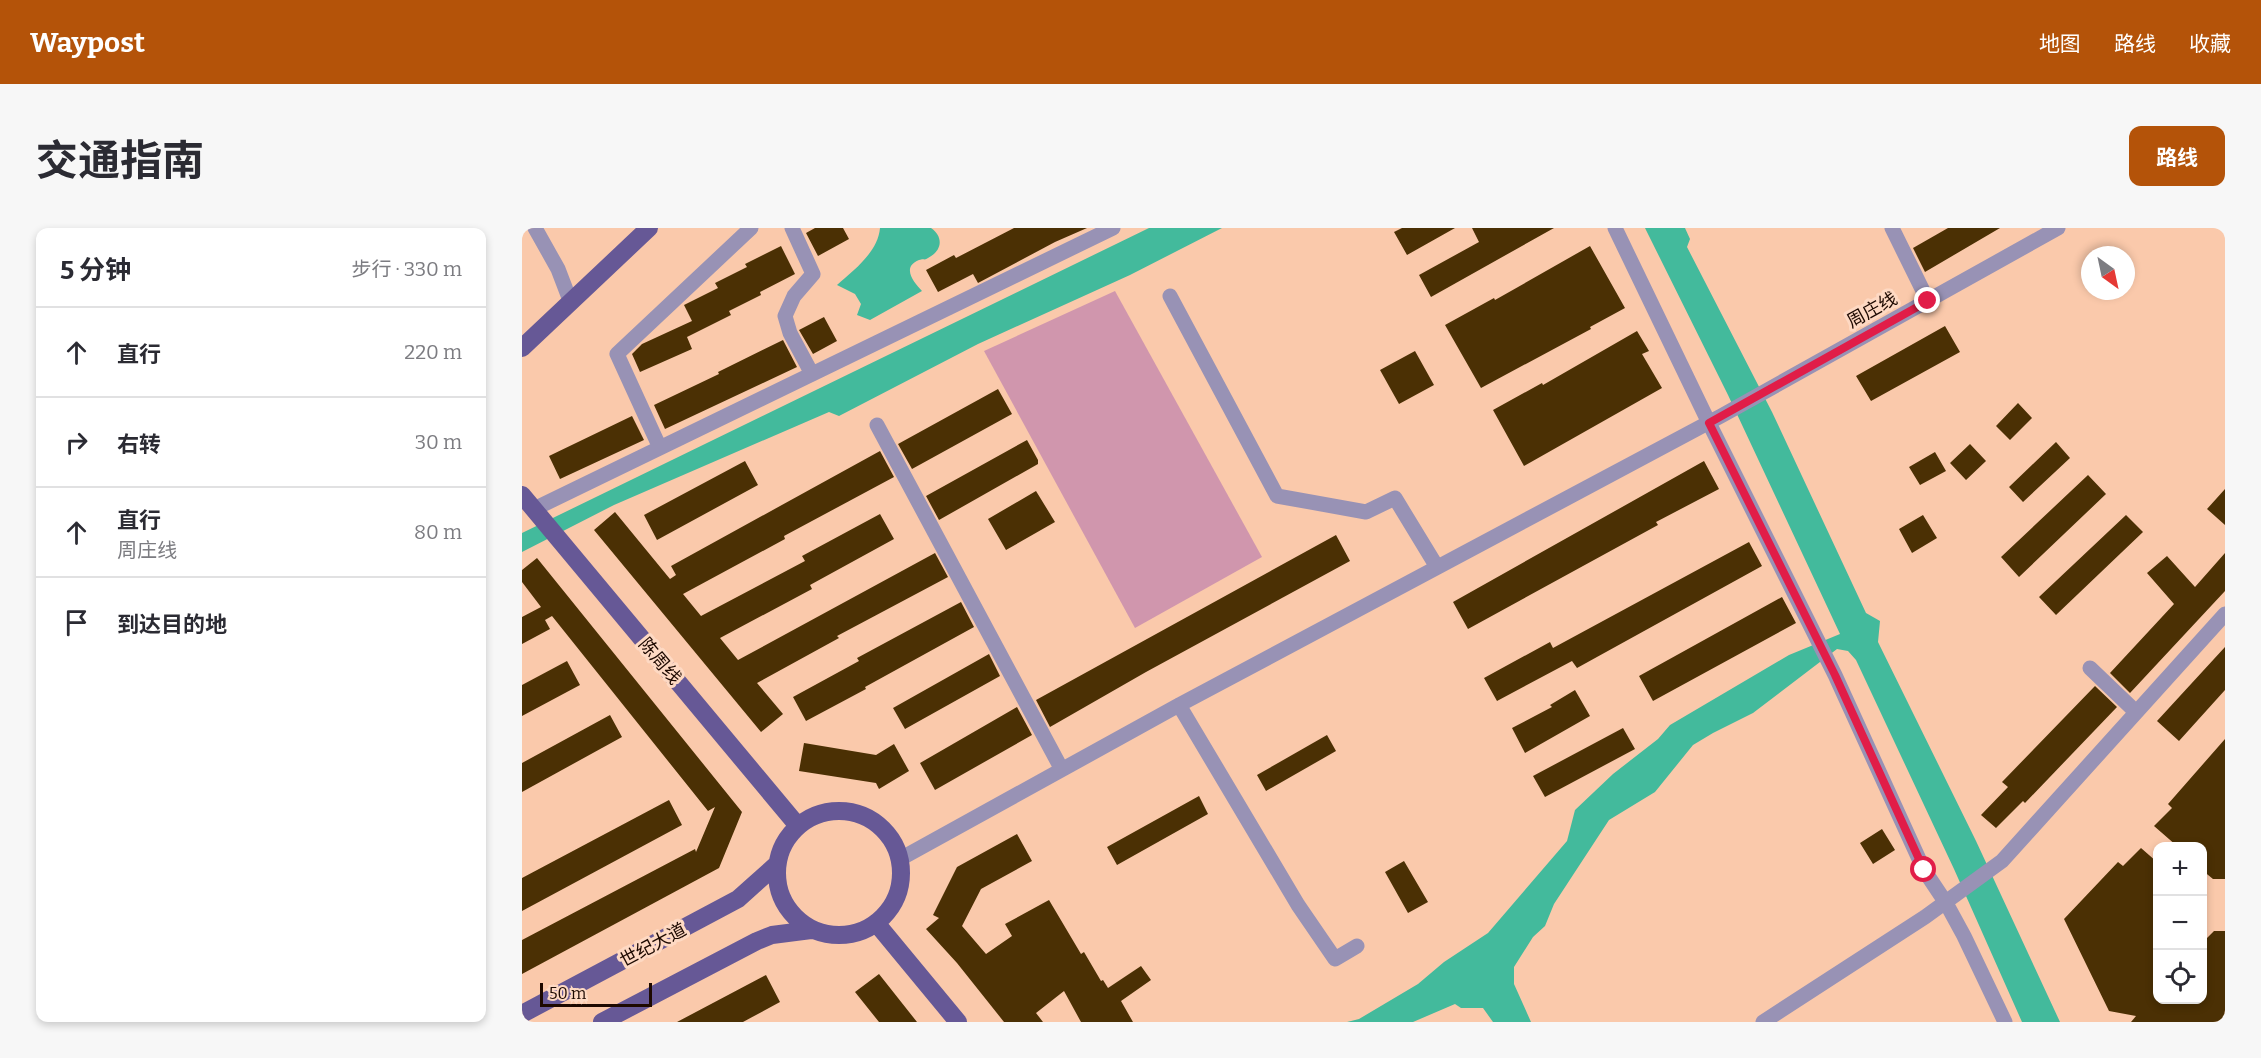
<!DOCTYPE html>
<html lang="zh">
<head>
<meta charset="utf-8">
<style>
  :root { --surface:#fff; --page:#f7f7f7; --text:#2b2b33; --muted:#7c7c81; --line:#e1e1e2; --accent:#b45309 }
  body { margin:0; font-family:Bitter,"Noto Sans SC",serif; background:var(--page); color:var(--text) }
  .controls { position:absolute; right:18px; bottom:18px; display:grid; overflow:hidden; border-radius:12px; box-shadow:0 3px 9px #0003 }
  .controls button { width:54px; height:54px; display:grid; place-items:center; padding:0; border:0; border-bottom:2px solid var(--line); background:var(--surface); color:var(--text); font:30px sans-serif }
  .compass { position:absolute; left:1559px; top:18px; width:54px; height:54px; border-radius:50%; background:var(--surface); box-shadow:0 3px 9px #0003; rotate:147deg }
  .scale { position:absolute; left:18px; bottom:15px; width:112px; box-sizing:border-box; padding-left:6px; border:3px solid #1d0900; border-top:0; font-size:16px; line-height:21px; white-space:nowrap; color:#1d0900; -webkit-text-stroke:4px #fed9c3; paint-order:stroke }
  .stop { position:absolute; width:18px; height:18px; margin:-14px; border:4px solid #e11d48; border-radius:50%; background:#fff }
  .stop.end { background:#e11d48; border-color:#fff; box-shadow:0 2px 6px #0008 }
  .list { margin:0; padding:0; list-style:none }
  h2 { display:flex; justify-content:space-between; align-items:center; height:78px; margin:0; padding:0 24px; font-size:26px }
  h2 small { font-size:20px; font-weight:400; color:var(--muted) }
  .list li { display:grid; grid-template-columns:39px 1fr auto; gap:18px; align-items:center; box-sizing:border-box; height:90px; padding:0 24px; border-top:2px solid var(--line) }
  .list b { display:block; font-size:22px; white-space:nowrap }
  .list p { margin:0; font-size:20px; white-space:nowrap; color:var(--muted) }
  .list em { font-size:20px; font-style:normal; color:var(--muted) }
  .icon { flex:none; width:33px; height:33px; fill:none; stroke:currentColor; stroke-width:2; stroke-linecap:round; stroke-linejoin:round }
  .map { position:relative; flex:none; width:1703px; height:794px; overflow:hidden; border-radius:12px }
  header { display:flex; align-items:center; gap:36px; box-sizing:border-box; height:84px; padding:0 30px; background:var(--accent); color:#fff }
  header strong { font-size:28px }
  nav { display:flex; gap:33px; margin-inline-start:auto; font-size:21px }
  .intro { display:flex; align-items:center; justify-content:space-between; box-sizing:border-box; height:144px; padding:0 36px }
  h1 { margin:0; font-size:42px }
  .button { padding:15px 27px; border-radius:12px; background:var(--accent); color:#fff; font-size:21px; font-weight:700 }
  main { display:flex; gap:36px; padding:0 36px }
  aside { flex:1; background:var(--surface); border-radius:12px; box-shadow:0 3px 9px #0003 }
  .map>svg:first-child { display:block }
</style>
</head>
<body>
<header>
<strong>Waypost</strong>
<nav><a>地图</a><a>路线</a><a>收藏</a></nav>
</header>
<div class="intro"><h1>交通指南</h1><a class="button">路线</a></div>
<main>
<aside>
<h2>5 分钟<small>步行 · 330 m</small></h2>
<ul class="list">
<li><svg class="icon" aria-label="ahead" viewBox="0 0 24 24"><path d="M12 20V5M6 11l6-6 6 6"/></svg><div><b>直行</b></div><em>220 m</em></li>
<li><svg class="icon" aria-label="right" viewBox="0 0 24 24"><path d="M7 20v-9h11M14 6l5 5-5 5"/></svg><div><b>右转</b></div><em>30 m</em></li>
<li><svg class="icon" aria-label="ahead" viewBox="0 0 24 24"><path d="M12 20V5M6 11l6-6 6 6"/></svg><div><b>直行</b><p>周庄线</p></div><em>80 m</em></li>
<li><svg class="icon" aria-label="arrive" viewBox="0 0 24 24"><path d="M6 21V4h12l-3 4 3 4H6"/></svg><div><b>到达目的地</b></div></li>
</ul>
</aside>
<div class="map">
<svg width="1703" height="794" viewBox="0 0 1703 794">
  <rect width="100%" height="100%" fill="#fac9ab"/>
  <path fill="#d096ad" d="M593,63L740,329L613,400L462,123Z"/>
  <path fill="#43ba9c" d="M358,0H409C422,9 420,23 406,30C401,33 403,30 397,32C379,39 392,55 400,63L348,92L335,87L339,76L333,66L315,57C332,42 356,24 358,0Z
    M627,0H700L608,47L456,116L317,188L307,184L92,277L0,324V305Z
    M1123,0H1163L1168,11L1165,19L1250,184L1344,385L1358,393L1356,414L1454,613L1538,794H1500L1432,641L1334,432L1326,423L1315,421L1231,485L1191,505L1171,517L1133,564L1087,592L1032,676L1023,698L1011,709L992,739V756L1009,794H971L961,780H939L933,776L891,794H825L837,791L896,756L922,734L966,705L1045,613L1053,582L1091,546L1136,511L1148,497L1267,427L1318,406L1206,167Z"/>
  <path fill="#4b3004" d="M293,0H321L327,11L296,28L284,5Z
    M492,0H565L533,14L456,55L451,46L416,64L404,42L432,27L434,30Z
    M880,0H933L885,27L872,4Z
    M950,0H1032L909,69L897,47L957,14Z
    M1426,0H1478L1403,44L1391,20Z
    M259,18L273,46L238,64L239,67L207,83L209,87L165,109L170,121L118,144L110,126L120,116L170,93L162,77L196,60L193,55L225,39L223,36Z
    M1068,18L1103,80L1068,99L1069,101L959,160L923,97L972,70L973,72Z
    M302,89L315,113L291,126L277,102Z
    M1423,98L1438,124L1349,173L1334,148Z
    M1115,103L1127,123L1120,126L1140,160L1002,238L971,182L1020,155L1021,157Z
    M261,112L275,139L143,201L132,177L197,146L196,144Z
    M893,123L912,157L877,176L858,142Z
    M476,161L490,186L390,241L376,216Z
    M1496,175L1510,190L1488,212L1474,198Z
    M110,188L122,212L38,251L27,228Z
    M505,212L516,232V236L417,292L404,268Z
    M1534,214L1548,230L1501,274L1487,259Z
    M1448,216L1464,233L1444,252L1428,235Z
    M358,223L372,249L262,308L263,311L161,366L179,388L283,333L280,328L358,286L372,311L288,357L290,361L198,410L216,432L413,325L426,349L315,408L317,410L235,455L261,486L239,504L72,302L93,284L148,351L154,347L149,338Z
    M1413,224L1424,243L1398,257L1387,239Z
    M223,233L236,257L135,312L122,287Z
    M1182,233L1197,261L1134,294L1136,297L946,401L931,374Z
    M1566,247L1584,266L1497,349L1479,329Z
    M1703,261V297L1685,281Z
    M514,263L533,294L484,322L466,291Z
    M1401,287L1415,310L1390,325L1377,301Z
    M1604,287L1621,304L1534,387L1517,369Z
    M814,307L828,333L624,444L528,499L514,472Z
    M1227,314L1240,338L1055,440L1050,433L975,473L962,450L1028,414L1031,420Z
    M1703,325V363L1608,465L1588,445L1652,376L1625,345L1645,328L1673,359Z
    M15,330L220,584L197,640L0,746V712L173,621L174,624L193,579L186,583L30,388L23,392L28,401L0,416V389L19,379L0,354V342Z
    M1260,369L1274,395L1131,473L1117,448Z
    M439,374L452,399L343,459L344,461L284,493L271,469L337,433L335,430Z
    M1703,419V462L1657,513L1635,493Z
    M467,426L478,448L383,501L371,480Z
    M45,433L58,457L0,488V457Z
    M1573,458L1595,479L1503,575L1501,573L1474,600L1459,587L1486,559L1480,554Z
    M1053,462L1068,488L1003,525L990,500L1030,479L1028,477Z
    M495,479L510,507L413,562L398,535Z
    M88,487L100,509L0,564V535Z
    M1101,500L1113,521L1023,569L1011,548Z
    M805,507L814,523L744,563L735,547Z
    M1703,511V651H1691L1680,642V618H1655L1632,598L1650,580L1646,576Z
    M282,515L354,527L372,516L387,543L357,561L354,555L277,543Z
    M677,568L686,586L595,637L585,619Z
    M147,572L160,597L0,683V650Z
    M1360,601L1373,622L1351,636L1338,615Z
    M495,606L510,633L459,661L440,698L464,726L490,708L483,696L527,672L559,726L562,724L579,753L581,752L586,760L619,738L629,752L599,773L611,794H559L542,763L514,785L521,794H482L435,735L404,701L417,690L411,687L435,639Z
    M1619,620L1635,634V771H1680V715L1692,703H1703V794H1609L1614,788L1587,783L1542,691L1596,634L1601,638Z
    M882,633L906,674L886,685L863,644Z
    M357,746L395,794H357L333,764Z
    M244,747L258,774L221,794H155Z"/>
  <g fill="none" stroke-linecap="round" stroke-linejoin="round">
    <path stroke="#9892b5" stroke-width="15" d="M13,0L36,41L49,75
      M270,0L291,46L272,68L263,88L268,105L290,146
      M1093,0L1187,195L1313,447L1402,642L1424,675L1442,708L1483,794
      M1370,0L1406,73
      M648,68L755,268L844,284L873,270L915,339
      M355,197L539,540
      M138,220L95,126L229,0
      M12,281L591,0
      M1568,440L1614,484
      M657,477L776,677L813,731L835,718
      M378,631L657,477L1199,188L1536,0
      M1241,794L1403,689L1480,633L1703,386"/>
    <path stroke="#665896" stroke-width="18" d="M0,120L127,0
      M0,267L276,598
      M255 645a62 62 0 1 1 124 0a62 62 0 1 1-124 0Z
      M355,696L436,794
      M0,786L216,671L254,637
      M80,794L235,713L250,707L289,702"/>
  </g>
  <g fill="none" stroke-linecap="round" stroke-linejoin="round">
    <path stroke="#e11d48" stroke-width="8" d="M1402,642L1313,447L1187,195L1406,73"/>
  </g>
  <g text-anchor="middle" stroke-width="6" stroke-linejoin="round" paint-order="stroke">
    <g font-size="18" fill="#1d0900" stroke="#fed9c3">
      <text transform="translate(1350 82) rotate(-29)" y="6">周庄线</text>
      <text transform="translate(138 433) rotate(50)" y="6">陈周线</text>
      <text transform="translate(131 717) rotate(-28)" y="6">世纪大道</text>
    </g>
  </g>
</svg>
<div class="controls">
<button>+</button>
<button>−</button>
<button><svg class="icon" aria-label="locate" viewBox="0 0 24 24"><circle cx="12" cy="12" r="6"/><path d="M12 2v4M12 18v4M2 12h4M18 12h4"/></svg></button>
</div>
<svg class="compass" viewBox="-18 -18 36 36"><path d="M0-13l5 13h-10z" fill="#e53935"/><path d="M0 13l5-13h-10z" fill="#7c7c81"/></svg>
<div class="scale">50 m</div>
<div class="stop" style="left:1402px;top:642px"></div>
<div class="stop end" style="left:1406px;top:73px"></div>
</div>
</main>
</body>
</html>
